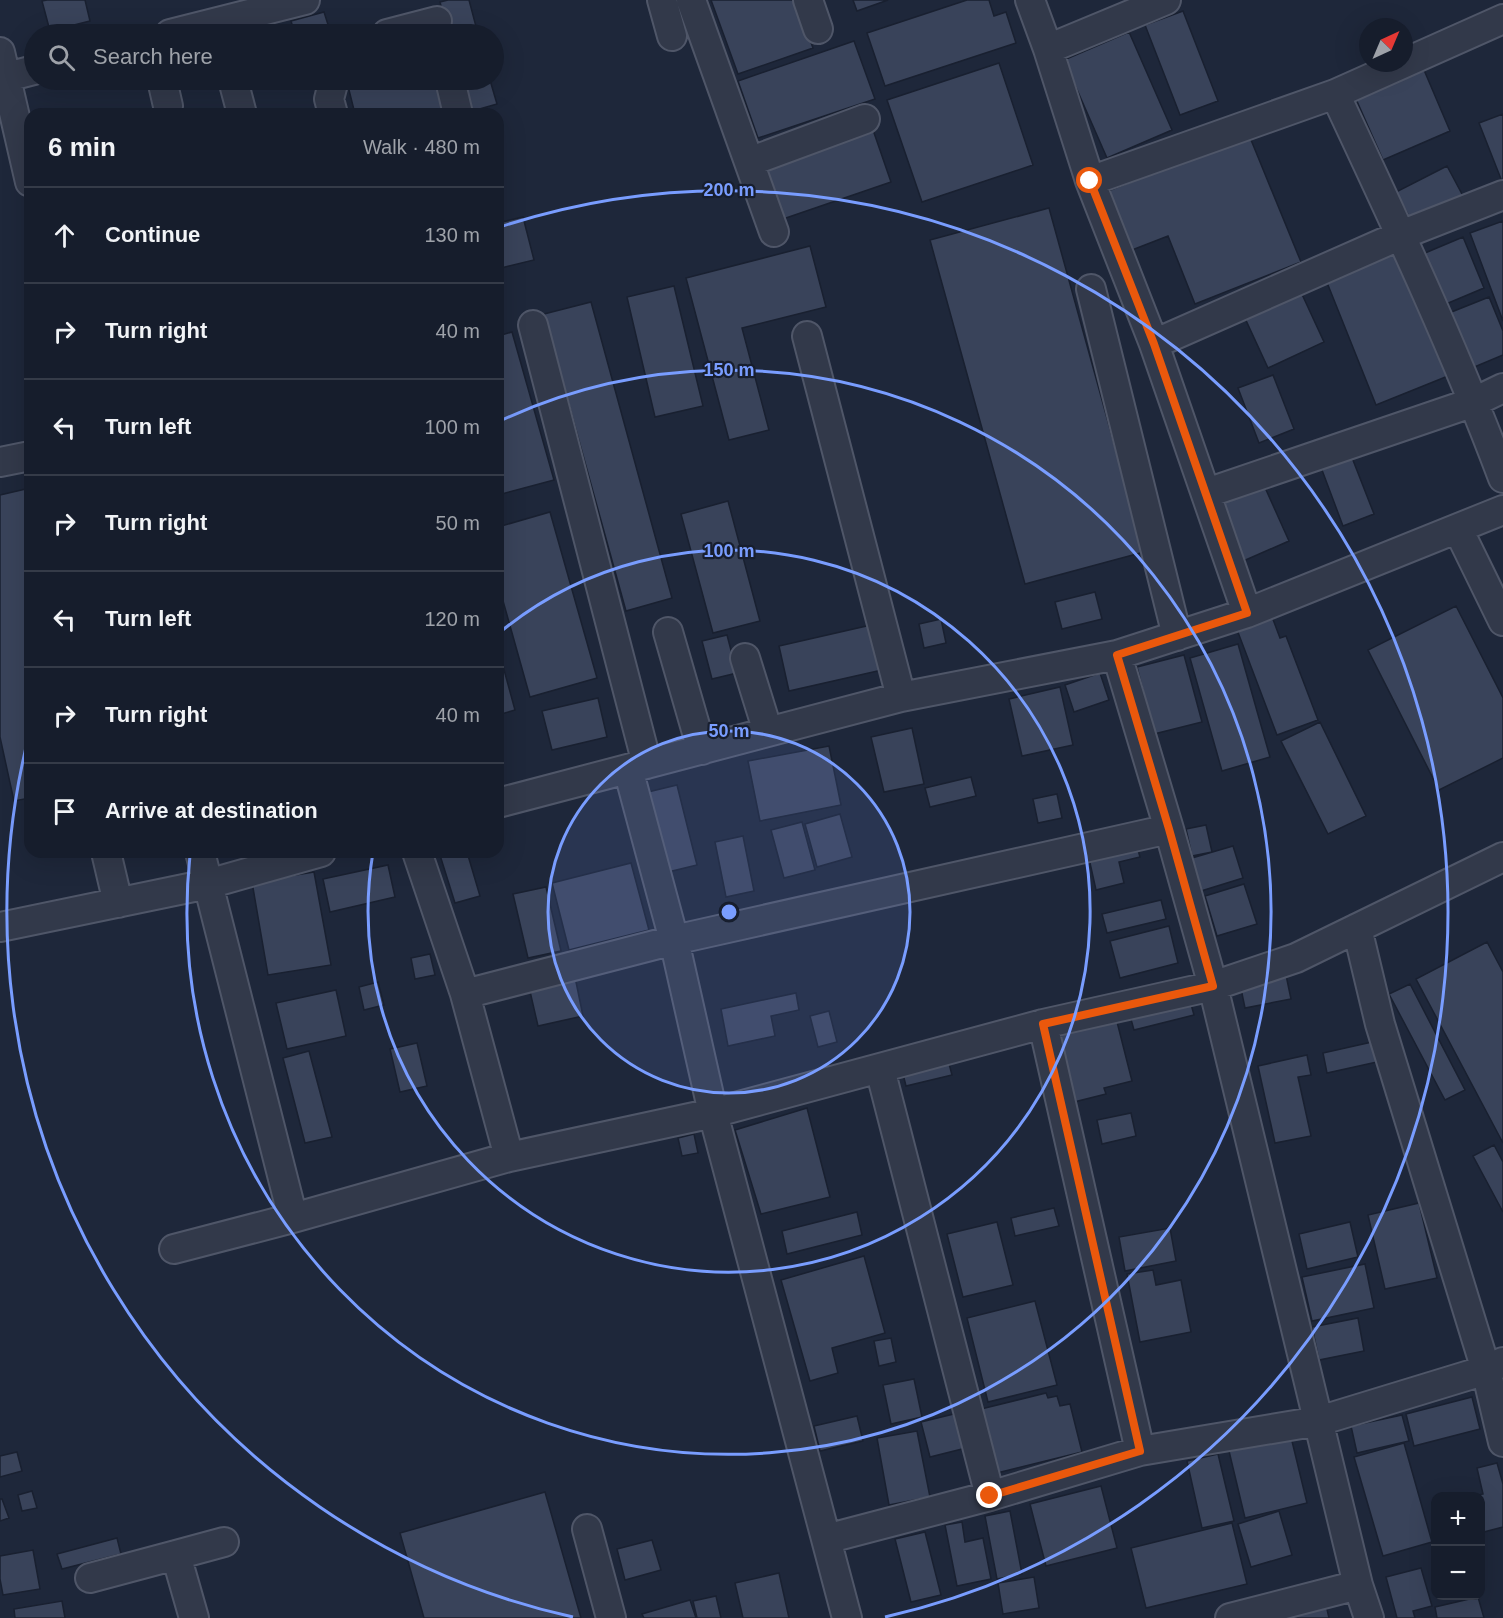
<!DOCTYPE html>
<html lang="en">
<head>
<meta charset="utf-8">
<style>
  :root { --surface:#161d2c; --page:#1f2634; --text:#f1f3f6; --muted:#9ea2a9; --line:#353b48 }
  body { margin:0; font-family:Helvetica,sans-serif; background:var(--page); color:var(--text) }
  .controls { position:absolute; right:18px; bottom:18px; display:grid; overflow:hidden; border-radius:12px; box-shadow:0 6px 24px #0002 }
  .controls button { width:54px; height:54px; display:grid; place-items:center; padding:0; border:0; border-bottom:2px solid var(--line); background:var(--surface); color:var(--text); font:30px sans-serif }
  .compass { position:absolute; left:1359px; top:18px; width:54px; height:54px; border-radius:50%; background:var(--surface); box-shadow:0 6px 24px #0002; rotate:44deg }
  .stop { position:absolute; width:18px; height:18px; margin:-14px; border:4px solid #ea580c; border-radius:50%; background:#fff }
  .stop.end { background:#ea580c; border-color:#fff; box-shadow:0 2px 6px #0008 }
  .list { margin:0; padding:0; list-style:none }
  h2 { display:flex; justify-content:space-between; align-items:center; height:78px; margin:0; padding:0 24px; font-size:26px }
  h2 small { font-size:20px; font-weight:400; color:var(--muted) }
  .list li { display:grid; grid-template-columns:39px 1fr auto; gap:18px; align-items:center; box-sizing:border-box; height:96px; padding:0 24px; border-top:2px solid var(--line) }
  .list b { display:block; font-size:22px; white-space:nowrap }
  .list em { font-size:20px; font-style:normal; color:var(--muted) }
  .icon { flex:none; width:33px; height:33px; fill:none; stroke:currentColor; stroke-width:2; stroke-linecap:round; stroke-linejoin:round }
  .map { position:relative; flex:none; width:1503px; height:1618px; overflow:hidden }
  .search { position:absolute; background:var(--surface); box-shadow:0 6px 24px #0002; left:24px; top:24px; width:480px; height:66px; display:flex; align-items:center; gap:15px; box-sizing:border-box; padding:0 21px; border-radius:33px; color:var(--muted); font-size:22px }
  .panel { position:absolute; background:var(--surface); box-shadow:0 6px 24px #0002; left:24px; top:108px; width:480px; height:750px; border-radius:18px }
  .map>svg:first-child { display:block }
</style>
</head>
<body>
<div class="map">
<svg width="1503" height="1618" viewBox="0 0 1503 1618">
  <rect width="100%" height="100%" fill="#1e273a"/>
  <path fill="#39435a" stroke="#192030" stroke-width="1.5" d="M47,0H85L90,21L50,31L42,1Z
    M448,0H469L478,34H448L440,2Z
    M711,0H795L813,48L738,74Z
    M853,0H888L857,11Z
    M967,0H989L994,16L1006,12L1016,43L885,86L867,33Z
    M1183,11L1218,101L1180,115L1145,25Z
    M324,12L331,34H295L291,21Z
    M1129,32L1172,130L1107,158L1064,60Z
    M854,41L875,99L758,138L738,81Z
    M999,63L1033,165L922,202L887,100Z
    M1424,70L1450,131L1383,160L1356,99Z
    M376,80H442L450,114H355L348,86Z
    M460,80H490L497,104L469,112Z
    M1503,114V184L1479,123Z
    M872,127L891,182L783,219L764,164Z
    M1249,135L1301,262L1195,304L1168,236L1132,250L1108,191Z
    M1447,166L1463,196L1412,222L1396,192Z
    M1049,208L1144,552L1025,584L930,240Z
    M523,217L534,260L501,268L498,254V223Z
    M1503,221V321L1470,233Z
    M1463,237L1484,288L1446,304L1425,253Z
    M810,246L826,307L742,328L769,430L729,440L686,278Z
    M1399,251L1448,376L1376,405L1326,280Z
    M674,286L703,406L655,417L627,297Z
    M1300,290L1324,342L1268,368L1244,316Z
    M1489,297L1503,331V355L1472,368L1449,313Z
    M591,302L672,598L626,611L544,314Z
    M512,332L554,480L498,495V336Z
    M1273,375L1294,429L1259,443L1238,388Z
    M1349,450L1374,514L1343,526L1319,462Z
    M1263,483L1289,541L1241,562L1215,503Z
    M30,488V798L14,801L0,737V495Z
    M728,501L760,621L713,633L681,514Z
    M550,512L597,678L530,697L498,583V527Z
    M1095,592L1102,619L1062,629L1055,602Z
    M1456,606L1503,698V758L1439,790L1368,650Z
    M1271,614L1280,638L1286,636L1318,720L1277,735L1236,627Z
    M941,619L946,643L924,648L919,624Z
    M871,625L882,670L789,691L779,646Z
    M727,635L737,673L712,679L702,641Z
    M1238,644L1270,757L1222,771L1190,658Z
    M498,648L515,710L498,715Z
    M1184,655L1202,722L1154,734L1137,667Z
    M1100,673L1109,700L1074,712L1065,685Z
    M1060,687L1073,745L1022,756L1009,699Z
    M598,698L607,737L552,750L542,711Z
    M1320,722L1366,816L1328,834L1281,741Z
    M912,728L924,784L884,792L871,737Z
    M829,746L841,805L760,821L748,761Z
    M971,777L976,796L930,807L925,788Z
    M677,785L697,865L668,872L648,792Z
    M1057,794L1062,818L1038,823L1033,799Z
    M840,814L852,857L817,867L805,824Z
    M802,822L815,870L784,878L771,830Z
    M1206,825L1212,852L1192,856L1186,829Z
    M743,836L754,891L726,897L715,842Z
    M1136,843L1140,857L1119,862L1124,883L1096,890L1088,854Z
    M1233,846L1243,878L1201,891L1192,858Z
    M439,852H467L480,896L455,903Z
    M631,863L649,930L569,950L552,883Z
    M388,865L395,897L330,912L323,879Z
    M314,872L331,965L268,975L252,882Z
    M1244,884L1257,924L1217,936L1205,896Z
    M546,887L561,951L528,958L513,894Z
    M1161,900L1166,919L1107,933L1102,914Z
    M1169,926L1178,963L1120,978L1110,941Z
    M1487,942L1503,972V1143L1416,979Z
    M430,954L435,975L415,979L411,958Z
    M1286,975L1291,999L1245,1008L1240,984Z
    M575,977L583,1016L538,1026L529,987Z
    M378,982L384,1005L364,1010L359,987Z
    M1410,984L1465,1090L1445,1100L1389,994Z
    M336,990L346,1036L287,1049L276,1003Z
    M796,993L799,1010L771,1016L775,1036L728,1046L721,1009Z
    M1189,997L1194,1015L1134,1030L1129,1012Z
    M829,1011L837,1042L818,1047L810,1016Z
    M1115,1014L1132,1081L1104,1088L1106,1094L1074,1102L1055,1029Z
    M1381,1040L1386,1060L1327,1073L1323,1053Z
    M417,1043L427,1086L400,1092L390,1049Z
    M309,1051L332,1137L305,1143L283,1058Z
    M1307,1055L1311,1075L1298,1077L1311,1136L1275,1143L1258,1066Z
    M947,1056L952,1075L906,1086L901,1066Z
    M807,1108L830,1197L761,1214L735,1130Z
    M1131,1113L1136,1136L1102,1144L1097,1120Z
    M694,1134L698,1153L682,1156L678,1138Z
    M1494,1145L1503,1162V1212L1473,1156Z
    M1419,1203L1437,1278L1385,1289L1368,1215Z
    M1054,1208L1059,1226L1015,1236L1011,1218Z
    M857,1212L862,1235L787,1254L782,1231Z
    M997,1222L1013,1285L963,1297L947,1234Z
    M1350,1222L1358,1257L1307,1269L1299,1234Z
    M1170,1228L1176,1261L1125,1271L1119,1237Z
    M864,1256L885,1333L832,1348L838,1373L810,1381L781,1280Z
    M1365,1264L1374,1308L1312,1321L1302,1277Z
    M1153,1270L1156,1285L1181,1280L1191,1332L1140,1342L1127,1274Z
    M1035,1301L1057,1385L988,1402L967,1318Z
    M1358,1318L1364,1351L1319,1360L1312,1327Z
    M891,1338L896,1362L879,1366L874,1341Z
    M914,1379L922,1417L891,1424L883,1385Z
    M1046,1393L1048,1398L1057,1396L1060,1406L1070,1404L1082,1452L997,1473L981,1409Z
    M1472,1397L1480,1429L1414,1446L1406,1414Z
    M962,1412L970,1447L930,1457L921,1422Z
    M1402,1415L1409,1441L1357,1453L1351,1426Z
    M857,1416L863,1441L820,1451L814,1426Z
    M917,1431L930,1497L889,1505L877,1438Z
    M1291,1437L1307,1503L1245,1518L1229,1451Z
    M1404,1443L1432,1542L1383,1556L1354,1457Z
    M17,1452L22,1471L0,1477V1456Z
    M1218,1454L1234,1521L1202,1528L1187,1461Z
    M1497,1463L1503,1484V1527L1480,1533V1496H1474L1483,1494L1477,1468Z
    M1101,1486L1117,1548L1046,1566L1030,1504Z
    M32,1491L37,1508L22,1511L18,1495Z
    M545,1492L581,1618H424L400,1533Z
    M0,1499H2L9,1518L0,1521Z
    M1010,1511L1022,1574L997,1579L985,1516Z
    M1279,1511L1292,1555L1251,1567L1238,1524Z
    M962,1522L965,1542L983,1538L991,1579L957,1586L945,1525Z
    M1232,1523L1247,1584L1146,1608L1131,1548Z
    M925,1532L941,1595L911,1602L895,1539Z
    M117,1538L121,1554L62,1569L57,1554Z
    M652,1540L661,1570L625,1580L617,1549Z
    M33,1550L40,1589L3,1595L0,1579V1556Z
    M1421,1568L1432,1606L1413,1611L1415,1618H1397L1386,1577Z
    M779,1573L789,1618H743L735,1583Z
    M1034,1577L1039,1608L1003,1614L998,1583Z
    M716,1596L721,1618H697L693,1601Z
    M1324,1596L1329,1618H1271Z
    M1478,1597L1484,1618H1437L1435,1607Z
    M690,1600L696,1618H644L642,1614Z
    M62,1601L65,1618H15L14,1609Z"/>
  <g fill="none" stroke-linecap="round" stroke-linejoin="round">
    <defs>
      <path id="minor" d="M662,0L672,36
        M691,0L774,232
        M808,0L818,29
        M1030,0L1048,49L1090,181L1154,344L1247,613
        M170,34L305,0
        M387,34L437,21
        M1048,49L1166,0
        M0,52L30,182
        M7,77L34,70
        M162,80L168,106
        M233,80L242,114
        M450,80L458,114
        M1335,94C1394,220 1454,347 1503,478
        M333,114L329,99L334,80
        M749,162L865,119
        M1090,181L1335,94L1503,19
        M1091,289L1177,636
        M533,325L647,764
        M807,336L901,697
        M1154,344L1401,235L1503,195
        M0,462L30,456
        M1207,493L1474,402L1503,388
        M1458,529L1503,621
        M668,632L702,750
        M1117,655L1169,829L1213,986L1358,1585L1369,1618
        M745,658L768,732
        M628,769L674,940L713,1113L847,1618
        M498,803L901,697L1117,655L1247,613L1503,510
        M106,852L118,903
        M200,852L293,1218
        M417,852L465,994L509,1157
        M0,927L208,884L321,852
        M1357,928L1380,1024L1486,1370L1503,1442
        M465,994L674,940L1169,829
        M1043,1024L1140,1451
        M880,1069L990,1496
        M174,1249L293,1218L509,1157L713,1113L1043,1024L1213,986L1296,958L1503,857
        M587,1529L611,1618
        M826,1539L990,1496L1140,1451L1319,1421L1486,1370L1503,1362
        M176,1555L224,1542
        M90,1578L176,1555L194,1618
        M1230,1618L1358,1585"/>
    </defs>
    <use href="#minor" stroke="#4f5668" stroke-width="32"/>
    <use href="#minor" stroke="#32394a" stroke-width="28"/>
  </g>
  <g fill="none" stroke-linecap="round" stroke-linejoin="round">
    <path stroke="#ea580c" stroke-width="8" d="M990,1496L1140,1451L1043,1024L1213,986L1169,829L1117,655L1247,613L1154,344L1090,181"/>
  </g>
  <circle cx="729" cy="912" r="181" fill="#799dff" fill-opacity=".12"/>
  <g fill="none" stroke="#799dff" stroke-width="3">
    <circle cx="729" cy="912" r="181"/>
    <path d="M499 633A361 361 0 1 1 373 852"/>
    <path d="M500 421A542 542 0 1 1 190 855"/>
    <path d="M573 1617A722 722 0 0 1 30 731M500 227A722 722 0 1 1 885 1617"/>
  </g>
  <circle cx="729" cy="912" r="9" fill="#799dff" stroke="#171e2e" stroke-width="3"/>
  <g font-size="18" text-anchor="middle" font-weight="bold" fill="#799dff" stroke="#171e2e" stroke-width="4.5" stroke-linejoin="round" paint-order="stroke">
    <text x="729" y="196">200 m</text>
    <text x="729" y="376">150 m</text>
    <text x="729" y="557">100 m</text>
    <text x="729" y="737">50 m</text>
  </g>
</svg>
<div class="controls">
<button>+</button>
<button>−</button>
</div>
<svg class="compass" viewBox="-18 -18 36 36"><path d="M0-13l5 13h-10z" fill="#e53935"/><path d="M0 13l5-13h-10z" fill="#9ea2a9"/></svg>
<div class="stop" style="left:1090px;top:181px"></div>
<div class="stop end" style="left:990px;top:1496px"></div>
<div class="search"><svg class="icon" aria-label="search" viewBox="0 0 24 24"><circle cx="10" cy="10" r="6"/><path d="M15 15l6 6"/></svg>Search here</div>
<section class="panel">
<h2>6 min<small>Walk · 480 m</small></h2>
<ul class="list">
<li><svg class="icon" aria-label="ahead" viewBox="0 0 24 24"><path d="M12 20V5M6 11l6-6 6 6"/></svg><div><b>Continue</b></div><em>130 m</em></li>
<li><svg class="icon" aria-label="right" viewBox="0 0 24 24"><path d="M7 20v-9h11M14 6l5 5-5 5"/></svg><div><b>Turn right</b></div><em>40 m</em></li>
<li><svg class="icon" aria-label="left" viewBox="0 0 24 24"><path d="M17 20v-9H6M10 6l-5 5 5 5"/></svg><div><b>Turn left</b></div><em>100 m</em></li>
<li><svg class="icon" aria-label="right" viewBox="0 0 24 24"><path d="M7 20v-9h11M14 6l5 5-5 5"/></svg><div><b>Turn right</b></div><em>50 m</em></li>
<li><svg class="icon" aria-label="left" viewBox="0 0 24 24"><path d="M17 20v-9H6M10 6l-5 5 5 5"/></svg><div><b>Turn left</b></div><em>120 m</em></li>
<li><svg class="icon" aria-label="right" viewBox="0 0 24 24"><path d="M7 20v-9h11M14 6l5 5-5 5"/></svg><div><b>Turn right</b></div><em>40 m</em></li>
<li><svg class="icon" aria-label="arrive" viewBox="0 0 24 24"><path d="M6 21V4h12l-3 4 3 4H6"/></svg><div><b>Arrive at destination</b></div></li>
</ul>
</section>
</div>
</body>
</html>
